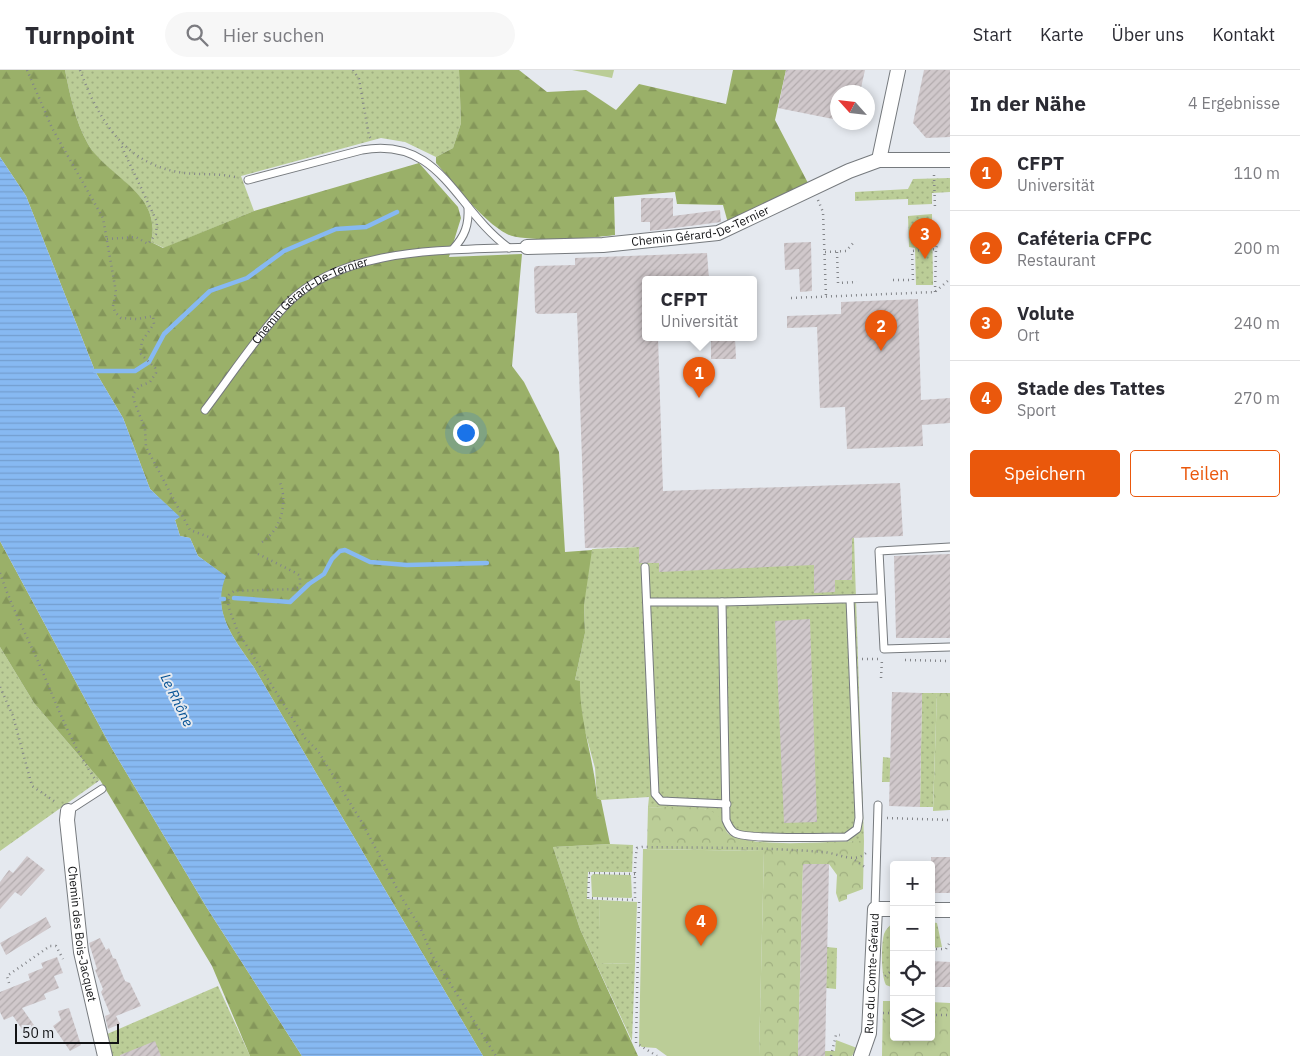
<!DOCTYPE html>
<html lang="de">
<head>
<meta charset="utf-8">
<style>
  :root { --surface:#fff; --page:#f7f7f7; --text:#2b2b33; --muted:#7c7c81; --line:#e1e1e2; --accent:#ea580c }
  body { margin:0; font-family:"IBM Plex Sans",sans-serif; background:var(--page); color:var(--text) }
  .controls { position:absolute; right:15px; bottom:15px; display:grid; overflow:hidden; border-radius:5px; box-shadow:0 2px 8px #0003 }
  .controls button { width:45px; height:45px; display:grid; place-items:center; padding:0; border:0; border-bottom:1px solid var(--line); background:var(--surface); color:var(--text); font:25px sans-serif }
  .compass { position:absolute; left:830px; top:15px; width:45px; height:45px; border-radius:50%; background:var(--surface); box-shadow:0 2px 8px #0003; rotate:297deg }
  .scale { position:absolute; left:15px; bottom:12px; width:104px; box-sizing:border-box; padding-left:5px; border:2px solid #121315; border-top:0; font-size:14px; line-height:18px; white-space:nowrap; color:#121315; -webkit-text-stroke:4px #e5e9ef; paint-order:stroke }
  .you { position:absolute; left:465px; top:362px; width:18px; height:18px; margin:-12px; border:4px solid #fff; border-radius:50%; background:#1a73e8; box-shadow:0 0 0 8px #1a73e833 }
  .badge { display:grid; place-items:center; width:32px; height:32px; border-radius:50%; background:var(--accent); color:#fff; font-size:16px; font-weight:700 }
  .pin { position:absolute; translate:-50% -41px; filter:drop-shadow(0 1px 2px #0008) }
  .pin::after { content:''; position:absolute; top:26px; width:18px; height:15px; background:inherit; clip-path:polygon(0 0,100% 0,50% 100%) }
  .popup { position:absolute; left:642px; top:206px; width:115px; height:65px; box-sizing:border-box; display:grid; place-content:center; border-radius:5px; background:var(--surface); filter:drop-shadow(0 1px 4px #0005); font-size:16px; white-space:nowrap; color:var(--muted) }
  .popup b { font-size:19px; color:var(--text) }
  .popup::after { content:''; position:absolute; left:50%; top:100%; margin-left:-10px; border:10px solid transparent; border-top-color:var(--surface) }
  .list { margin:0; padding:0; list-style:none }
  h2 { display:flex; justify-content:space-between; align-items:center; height:65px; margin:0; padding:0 20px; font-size:21px }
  h2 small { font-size:16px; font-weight:400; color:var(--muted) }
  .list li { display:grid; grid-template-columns:32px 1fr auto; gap:15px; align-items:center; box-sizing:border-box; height:75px; padding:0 20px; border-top:1px solid var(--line) }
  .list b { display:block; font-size:19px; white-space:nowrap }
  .list p { margin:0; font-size:16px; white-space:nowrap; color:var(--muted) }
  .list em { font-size:16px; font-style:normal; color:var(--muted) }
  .actions { display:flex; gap:10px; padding:15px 20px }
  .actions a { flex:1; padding:11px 0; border:1px solid var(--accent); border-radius:5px; text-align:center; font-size:18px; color:var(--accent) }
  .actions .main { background:var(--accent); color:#fff }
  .icon { flex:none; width:28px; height:28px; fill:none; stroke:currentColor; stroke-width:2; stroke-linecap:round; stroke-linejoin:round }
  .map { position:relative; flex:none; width:950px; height:986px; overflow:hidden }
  header { display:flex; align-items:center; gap:30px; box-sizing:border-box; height:70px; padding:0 25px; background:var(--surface); border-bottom:1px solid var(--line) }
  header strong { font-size:24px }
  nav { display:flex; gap:28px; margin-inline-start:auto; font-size:18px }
  .search { width:350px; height:45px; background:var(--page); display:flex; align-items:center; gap:12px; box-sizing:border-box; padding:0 18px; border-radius:28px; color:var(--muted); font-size:19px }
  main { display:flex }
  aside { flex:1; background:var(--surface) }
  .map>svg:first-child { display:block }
</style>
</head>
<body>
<header>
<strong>Turnpoint</strong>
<div class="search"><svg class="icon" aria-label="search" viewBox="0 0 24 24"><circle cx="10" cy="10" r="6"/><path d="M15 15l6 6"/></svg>Hier suchen</div>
<nav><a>Start</a><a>Karte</a><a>Über uns</a><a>Kontakt</a></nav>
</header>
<main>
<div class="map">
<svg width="950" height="986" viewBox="0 0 950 986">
  <defs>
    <pattern id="grass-dots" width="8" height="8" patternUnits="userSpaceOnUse" patternTransform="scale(1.25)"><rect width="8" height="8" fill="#bbcd97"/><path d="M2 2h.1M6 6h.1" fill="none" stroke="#a0af81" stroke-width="1.8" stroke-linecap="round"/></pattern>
    <pattern id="forest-firs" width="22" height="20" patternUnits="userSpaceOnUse" patternTransform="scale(1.25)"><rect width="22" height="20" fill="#9ab069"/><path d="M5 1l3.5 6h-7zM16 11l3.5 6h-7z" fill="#84965a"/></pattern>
    <pattern id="park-crowns" width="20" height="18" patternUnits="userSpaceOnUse" patternTransform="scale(1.25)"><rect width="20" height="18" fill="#bbcd97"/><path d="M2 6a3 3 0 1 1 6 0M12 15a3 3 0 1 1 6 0" fill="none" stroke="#a0af81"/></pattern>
    <pattern id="water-rules" width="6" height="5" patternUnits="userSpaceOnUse" patternTransform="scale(1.25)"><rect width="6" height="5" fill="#87b9f2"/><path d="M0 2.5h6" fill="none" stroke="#749ecf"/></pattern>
    <pattern id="building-hatch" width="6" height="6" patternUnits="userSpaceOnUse" patternTransform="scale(1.25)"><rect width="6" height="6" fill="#d0c8cb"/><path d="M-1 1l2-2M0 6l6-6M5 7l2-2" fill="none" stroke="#b2abad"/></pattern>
  </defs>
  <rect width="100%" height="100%" fill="#e5e9ef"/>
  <path fill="url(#grass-dots)" d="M65,0H459L461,53L453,78L436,87L405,72L381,68L241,106L254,141L164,178L151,172C163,123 107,108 88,74C75,51 70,25 65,0Z
    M950,108V122L932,123V134L908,135V129L855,131V122L908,119L913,109Z
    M932,144L933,215H916L915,178L909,177L908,146Z
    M854,468L864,771L764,772L732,767L705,739L648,737L649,727L601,730L597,728L595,698L583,654L575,610L585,563L584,534L588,495L592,479Z
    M0,577L34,633L100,710L0,781Z
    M922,623H937L933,737H920Z
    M883,687L891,688L890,712H882Z
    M610,774L633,775L632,802H588L587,829L600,830L599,893L635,894L632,971L580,859L553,777Z
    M894,852V918L886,915C881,906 881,875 884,864C886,859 889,856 894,852Z
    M931,852L937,853L942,877L932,878L933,891H931Z
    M827,877L837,878L836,919L826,918Z
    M218,916L250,986H112L105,965Z"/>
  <path fill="url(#forest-firs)" d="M0,0H65C70,25 75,51 88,74C107,107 163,123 151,172L163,178L254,141L419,93L458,137L461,148L449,187L522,184L512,296L524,312L559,382L565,482L592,480L584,535L585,563L575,610L580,611C579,651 594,688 597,728L601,730L610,774L553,777L580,859L638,986H483L253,596C234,569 211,541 225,506L198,486L190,468L180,466L175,450L179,447L150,419L123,348L95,301L26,126L0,87Z
    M459,0H519L547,22L586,20L616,40L639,14L726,34L733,0H786L775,50L808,113L728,153L723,135L677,134L675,122L614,127L615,165C593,168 525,173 507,164C481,150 456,115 436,93V87L453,78L461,53Z
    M0,471L111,677L207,838L302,986H250L212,896L100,710L34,633L0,577Z"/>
  <path fill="url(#park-crowns)" d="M937,623H950V740L933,741Z
    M648,737C665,738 704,734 716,744C724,750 723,764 734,767C770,778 826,771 864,771L863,819L847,825V829L839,832L836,823L837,805L829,794H803L798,986H759L764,781L647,779Z
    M883,931H894V967H931V932L950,933V986H882Z
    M836,970L857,978L852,986H825V981H835Z"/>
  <path fill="#bbcd97" d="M572,0H614L612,8Z
    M643,779L764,781L759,986H667L656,978L642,977L639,975Z
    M593,804L631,805L632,827L631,828L592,827L591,806Z
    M600,830L637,832L635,894L598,893Z"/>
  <path fill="url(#water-rules)" d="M0,87L26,126L95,301L123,348L150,419L180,447L175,450L180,466L190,468L198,486L226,506C211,541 234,569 253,596L483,986H302L207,838L111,677L0,471Z"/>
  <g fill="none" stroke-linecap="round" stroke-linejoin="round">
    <path stroke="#87b9f2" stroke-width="4.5" d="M95,301H135L149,292L164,264L210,221L247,208L284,181L336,159L366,157L397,142
      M234,528L290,532L309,514L324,504L332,489L340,481L345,480L370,492L407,495L487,493
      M221,529H224"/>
  </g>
  <path fill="url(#building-hatch)" d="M786,0H865L860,22H838V50L778,38Z
    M924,0H950V67L926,68L913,53Z
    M641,128H673V146L720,140L721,152L650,161V152H641Z
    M811,172L812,221L800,222L799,199L785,200L784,173Z
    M707,183L709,209H645V267H658L663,421L900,413L903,466L852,468V510H835V522L814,523V495L659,502V493H639V477L585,478L577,243L538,244L535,242L534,198L536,196L575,195V188Z
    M918,229L921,330L950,328V353L922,355L923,376L847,379L845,337L820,338L817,257L787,258V246L841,244V232Z
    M711,267H735L736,289H711Z
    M950,484V568H896L894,486Z
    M810,549L817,752L784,753L775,551Z
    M892,622L922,623L920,737L889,736Z
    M27,786L45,800L21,826L15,822L0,839V812L9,800L13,803Z
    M931,787H950V823H931Z
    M803,794H829L825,986H798Z
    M46,847L51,857L6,885L0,873Z
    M100,868L106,880L109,878L113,888L116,889L125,911L130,913L141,936L116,946L120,954L108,959L105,946L110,944L101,922L103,919L95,900L97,899L89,873Z
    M57,887L63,903L54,906L59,918L44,924L46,929L22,938L36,958L26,965L13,946L4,950L0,942V922L30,910L28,904L43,898L41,893Z
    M931,891L950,892V917H931Z
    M69,938L81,975L70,981L53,956L61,950L58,941Z
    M155,971L161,986H120V985Z"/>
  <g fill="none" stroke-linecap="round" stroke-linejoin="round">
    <defs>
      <g id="lane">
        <path d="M248,110L362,80C441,66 455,139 509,178"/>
        <path d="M453,179C465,166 469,155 468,137"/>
        <path id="s1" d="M205,340C231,306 258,264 287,234C345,175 451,181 527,177"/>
        <path d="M950,477L879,481L884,579L950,577"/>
        <path d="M645,497L655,724L661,731L727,734"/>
        <path d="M850,529L859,748L857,759L846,767C826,767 749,770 735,763C730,760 728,755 726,750L722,532L881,528"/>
        <path d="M647,532H722"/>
        <path d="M68,741L102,719"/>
        <path d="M875,839L878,735"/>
      </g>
      <g id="street">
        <path d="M898,0L879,90H950"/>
        <path id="s2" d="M527,177L603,175L718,163L849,101L879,90"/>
        <path id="s3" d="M68,741L67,750L81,882L105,986"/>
        <path d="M931,840H950"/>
        <path id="s4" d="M861,986L869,963L875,839H894"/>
      </g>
    </defs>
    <use href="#lane" stroke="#767a7e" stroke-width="9"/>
    <use href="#street" stroke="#767a7e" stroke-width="16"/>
    <path stroke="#838589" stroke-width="2.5" stroke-dasharray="1 4" stroke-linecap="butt" d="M27,0L52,58L103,148L116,222L113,236L115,242L121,248L137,249L153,246L154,254L142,271L140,283L155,298L156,303L150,312L140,316L134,323L133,328L145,359L146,377L190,460L209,467
      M80,0C99,51 126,96 185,103C203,105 221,103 239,108
      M353,0L359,9L369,66L372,70
      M934,105L935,139
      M818,130L823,142L826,227
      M107,169L136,167L148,174L156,164L157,152L121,75
      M825,182L846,181L855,171
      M837,182L838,213L857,212
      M893,210H913L912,181L936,179L937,175
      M935,222L936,179
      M791,228L935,222L950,209
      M262,472C281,460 288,433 280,412
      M258,484L296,503L300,506V516L295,519L234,521L229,525L228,536L238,562L305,668L318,681L360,749L402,828L420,857L432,885L496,986
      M0,503C11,536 27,566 41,598C58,638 72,676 97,712
      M862,589H882
      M905,590L950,591
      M881,608L882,589
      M0,617L13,646L32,716L57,733
      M887,748L950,750
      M855,790L866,798
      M635,804L589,803L588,828L635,830C635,813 634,795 637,778L642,777C702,778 763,777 823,782C838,783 854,794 866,783
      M639,832L636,973L657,986
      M931,879H946L950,872
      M885,906L894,899
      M9,913L7,906L50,876H56L63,889
      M883,943H894
      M931,945H950
      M831,986L836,965H840"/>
    <use href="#lane" stroke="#fff" stroke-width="7"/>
    <use href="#street" stroke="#fff" stroke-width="14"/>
  </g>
  <g text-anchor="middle" stroke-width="4" stroke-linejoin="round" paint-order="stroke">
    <g font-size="12" fill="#121315" stroke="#e5e9ef">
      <text dy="4" stroke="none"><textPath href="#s2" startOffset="176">Chemin Gérard-De-Ternier</textPath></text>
      <text dy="4" stroke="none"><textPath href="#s1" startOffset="155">Chemin Gérard-De-Ternier</textPath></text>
      <text dy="4" stroke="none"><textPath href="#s3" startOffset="124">Chemin des Bois-Jacquet</textPath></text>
      <text dy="4" stroke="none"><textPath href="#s4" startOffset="84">Rue du Comte-Géraud</textPath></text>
    </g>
    <g font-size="14" font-style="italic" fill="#045194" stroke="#e5e9ef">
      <text transform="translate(177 630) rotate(64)" y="5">Le Rhône</text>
    </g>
  </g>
</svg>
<div class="controls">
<button>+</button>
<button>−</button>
<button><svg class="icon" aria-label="locate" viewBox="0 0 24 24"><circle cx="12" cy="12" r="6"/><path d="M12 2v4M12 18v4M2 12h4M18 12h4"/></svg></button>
<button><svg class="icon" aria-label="layers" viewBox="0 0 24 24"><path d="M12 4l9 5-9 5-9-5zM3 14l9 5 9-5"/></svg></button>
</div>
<svg class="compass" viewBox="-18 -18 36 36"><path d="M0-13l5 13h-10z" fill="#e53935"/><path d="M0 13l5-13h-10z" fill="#7c7c81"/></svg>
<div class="scale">50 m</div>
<div class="you"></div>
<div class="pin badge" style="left:699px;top:328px">1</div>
<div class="popup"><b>CFPT</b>Universität</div>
<div class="pin badge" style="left:881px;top:281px">2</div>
<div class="pin badge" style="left:925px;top:189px">3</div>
<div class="pin badge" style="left:701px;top:876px">4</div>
</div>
<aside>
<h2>In der Nähe<small>4 Ergebnisse</small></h2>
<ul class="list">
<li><span class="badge">1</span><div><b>CFPT</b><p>Universität</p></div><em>110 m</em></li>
<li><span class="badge">2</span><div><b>Caféteria CFPC</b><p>Restaurant</p></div><em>200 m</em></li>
<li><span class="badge">3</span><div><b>Volute</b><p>Ort</p></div><em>240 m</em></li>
<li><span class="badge">4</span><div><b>Stade des Tattes</b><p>Sport</p></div><em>270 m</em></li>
</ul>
<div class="actions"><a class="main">Speichern</a><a>Teilen</a></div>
</aside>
</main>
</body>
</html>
